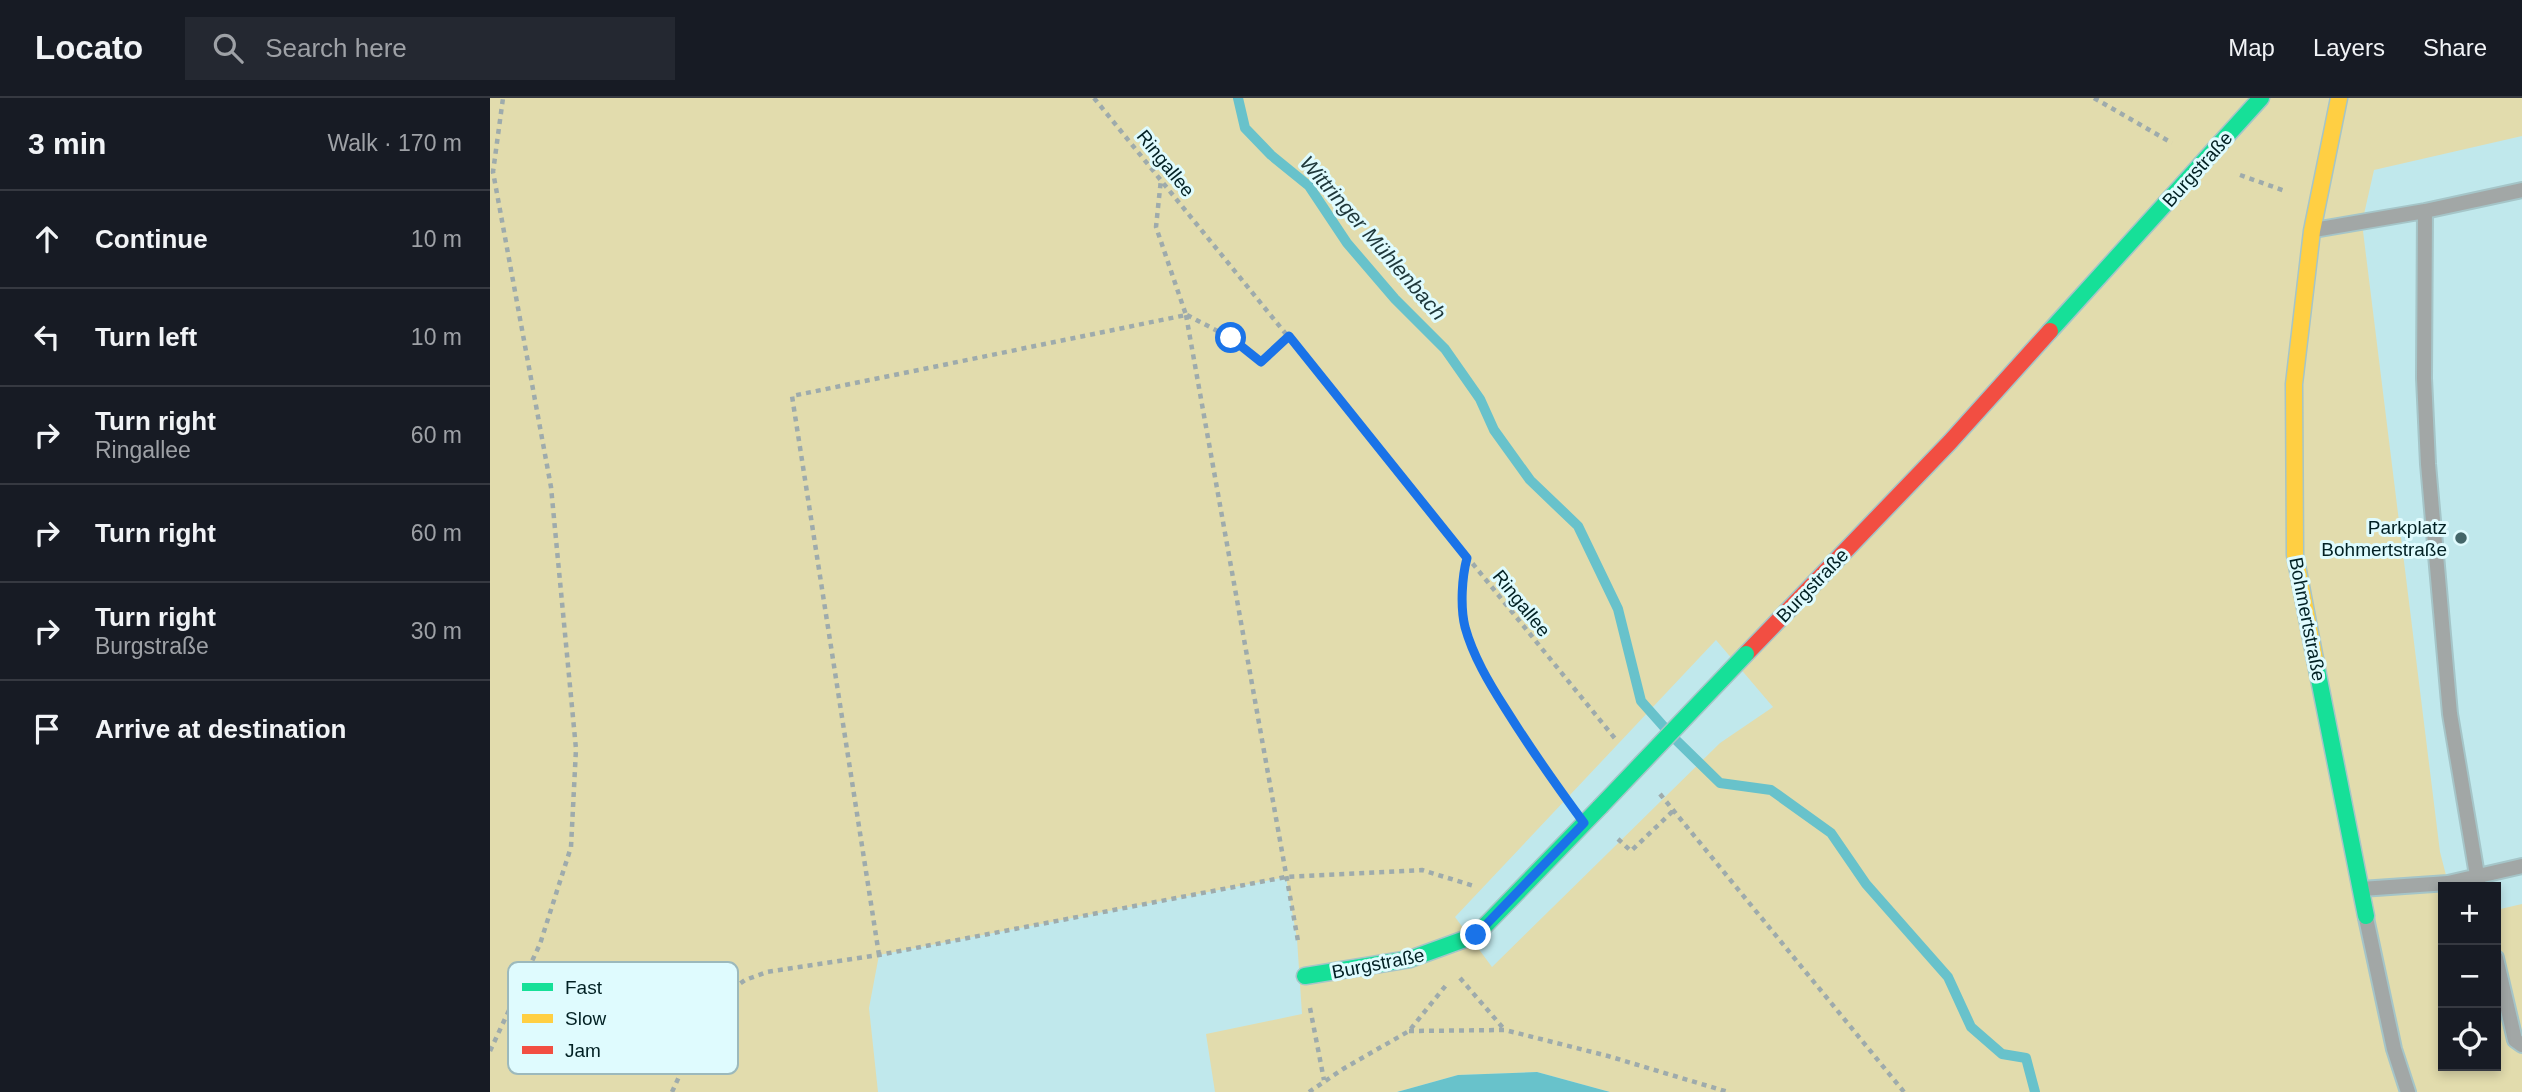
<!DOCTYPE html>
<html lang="en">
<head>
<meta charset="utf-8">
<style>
  :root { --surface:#171b24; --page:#242831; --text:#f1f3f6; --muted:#9ea1a6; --line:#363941 }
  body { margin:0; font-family:Helvetica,sans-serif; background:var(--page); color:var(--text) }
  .controls { position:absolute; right:21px; bottom:21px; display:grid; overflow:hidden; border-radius:0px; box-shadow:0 4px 10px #0003 }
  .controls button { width:63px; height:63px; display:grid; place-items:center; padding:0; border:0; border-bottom:2px solid var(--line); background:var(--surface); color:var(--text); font:35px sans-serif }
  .stop { position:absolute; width:21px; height:21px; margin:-16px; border:5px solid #1a73e8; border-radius:50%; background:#fff }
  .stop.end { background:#1a73e8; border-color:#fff; box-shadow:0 2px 7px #0008 }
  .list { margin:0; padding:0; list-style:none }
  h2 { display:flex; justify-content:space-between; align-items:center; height:91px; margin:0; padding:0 28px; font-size:30px }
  h2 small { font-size:23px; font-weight:400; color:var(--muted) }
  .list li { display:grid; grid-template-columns:46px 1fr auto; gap:21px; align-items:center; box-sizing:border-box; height:98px; padding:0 28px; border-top:2px solid var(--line) }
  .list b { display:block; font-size:26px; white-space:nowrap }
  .list p { margin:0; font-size:23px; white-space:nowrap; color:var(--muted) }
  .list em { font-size:23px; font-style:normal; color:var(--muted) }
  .icon { flex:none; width:38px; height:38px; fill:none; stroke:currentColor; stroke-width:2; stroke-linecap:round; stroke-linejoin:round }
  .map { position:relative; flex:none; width:2032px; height:994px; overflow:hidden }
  header { display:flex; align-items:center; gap:42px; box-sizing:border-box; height:98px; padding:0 35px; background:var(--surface); border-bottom:2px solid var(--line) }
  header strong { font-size:33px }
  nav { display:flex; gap:38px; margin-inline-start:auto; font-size:24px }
  .search { width:490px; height:63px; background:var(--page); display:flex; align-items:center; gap:18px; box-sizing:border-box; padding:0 24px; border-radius:0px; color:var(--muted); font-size:26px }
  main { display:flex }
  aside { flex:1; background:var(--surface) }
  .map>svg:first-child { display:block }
</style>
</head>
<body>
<header>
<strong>Locato</strong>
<div class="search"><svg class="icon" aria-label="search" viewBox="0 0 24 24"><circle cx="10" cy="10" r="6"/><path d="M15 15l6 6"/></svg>Search here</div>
<nav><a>Map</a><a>Layers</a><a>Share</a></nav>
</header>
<main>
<aside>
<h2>3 min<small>Walk · 170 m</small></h2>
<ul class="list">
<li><svg class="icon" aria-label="ahead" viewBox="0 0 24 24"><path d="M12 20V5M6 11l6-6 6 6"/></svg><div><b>Continue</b></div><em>10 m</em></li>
<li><svg class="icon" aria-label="left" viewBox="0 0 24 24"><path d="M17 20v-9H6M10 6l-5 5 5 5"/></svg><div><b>Turn left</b></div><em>10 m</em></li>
<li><svg class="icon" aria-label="right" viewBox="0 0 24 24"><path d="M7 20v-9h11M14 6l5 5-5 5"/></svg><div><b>Turn right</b><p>Ringallee</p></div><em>60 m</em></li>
<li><svg class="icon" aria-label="right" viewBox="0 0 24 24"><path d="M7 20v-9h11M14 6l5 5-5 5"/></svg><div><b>Turn right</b></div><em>60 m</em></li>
<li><svg class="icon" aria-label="right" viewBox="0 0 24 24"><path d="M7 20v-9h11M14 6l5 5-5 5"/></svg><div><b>Turn right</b><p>Burgstraße</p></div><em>30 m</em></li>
<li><svg class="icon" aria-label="arrive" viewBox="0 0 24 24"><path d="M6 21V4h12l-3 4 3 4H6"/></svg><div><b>Arrive at destination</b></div></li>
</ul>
</aside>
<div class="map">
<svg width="2032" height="994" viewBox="0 0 2032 994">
  <rect width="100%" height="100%" fill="#c0e8ec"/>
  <path fill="#e2dcad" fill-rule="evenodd" d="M0,0H2032V38L1884,72L1872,125L1950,754L1958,785L1953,789V968H2006V812L2032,806V994H1120L1047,974L968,977L907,994H725L716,936L812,916L807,841L796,779L389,857L379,910L388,994H0ZM1226,542L1283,609L1230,645L1002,869L965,819Z"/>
  <path fill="#68c2cb" d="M1047,974L1120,994H907L968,977Z"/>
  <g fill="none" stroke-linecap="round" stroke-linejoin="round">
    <path stroke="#68c2cb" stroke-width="10" d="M748,0L755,30L781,57L819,88L857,145L905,201L955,251L990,301L1004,332L1040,382L1088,428L1128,511L1151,603L1175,630
      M1185,641L1230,685L1281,692L1341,735L1376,786L1458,879L1481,929L1512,956L1536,960L1545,994"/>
    <defs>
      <path id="lane" d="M1935,113L1934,280L1938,366L1960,616L1989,789
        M1824,132L1935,113L2032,92
        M1871,791L1958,785L2032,768
        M1876,820L1904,951L1918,994
        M2006,860L2025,942L2032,947"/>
      <path id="fast" d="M1560,233L1771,0
        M1825,561L1876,818
        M815,878L920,861L986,837L1110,709"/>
      <path id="slow" d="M1825,561L1805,457L1804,286L1822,133L1849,0"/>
      <path id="jam" d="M1256,556L1460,344L1560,233"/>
    </defs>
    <use href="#lane" stroke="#a5c5c8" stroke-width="18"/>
    <use href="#fast" stroke="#a5c5c8" stroke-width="19"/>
    <use href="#slow" stroke="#a5c5c8" stroke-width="19"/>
    <use href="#jam" stroke="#a5c5c8" stroke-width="19"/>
    <path stroke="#9eabac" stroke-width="4.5" stroke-dasharray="5 5" stroke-linecap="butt" d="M604,0L1127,643
      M1604,0L1682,45
      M1750,77L1795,93
      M696,217L808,843
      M697,217L741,240L771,264L799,238
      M977,460C972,479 972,504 974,524C980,568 1045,659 1073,696
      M1170,696L1414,994
      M1128,741L1141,753L1184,712
      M389,857L302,298L696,217L666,129L671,81
      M970,880L1014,931
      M820,910L834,982
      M919,933L1015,932L1118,958L1238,994
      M0,953L50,846L81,749L86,651L61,389L3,74L13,0
      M182,994L199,957L223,914L240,893L255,882L277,874L389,857L796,779L932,772L984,788
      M819,994L853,971L919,933L957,886"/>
    <use href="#lane" stroke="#a2a7a6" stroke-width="14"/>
    <use href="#fast" stroke="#16e098" stroke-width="16"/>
    <use href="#slow" stroke="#ffcf43" stroke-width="16"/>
    <use href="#jam" stroke="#f24e42" stroke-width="16"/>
    <defs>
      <path id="fast-bridge" d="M1110,709L1256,556"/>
    </defs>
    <use href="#fast-bridge" stroke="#a5c5c8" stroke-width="19" stroke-linecap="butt"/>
    <use href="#fast-bridge" stroke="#16e098" stroke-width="16"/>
  </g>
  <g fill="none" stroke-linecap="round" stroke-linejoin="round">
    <path stroke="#1a73e8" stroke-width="9" d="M741,240L771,264L799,238L977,460C972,479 970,508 975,529C983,558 999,585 1015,610C1040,650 1066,687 1094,725L986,837"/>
  </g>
  <circle fill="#446669" stroke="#dffbfe" stroke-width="2.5" cx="1971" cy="440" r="7"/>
  <g text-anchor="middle" stroke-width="6" stroke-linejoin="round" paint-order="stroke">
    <g font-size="19" fill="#012023" stroke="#dffbfe">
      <text transform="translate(676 65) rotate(51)" y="7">Ringallee</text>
      <text transform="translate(1707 71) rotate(-48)" y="7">Burgstraße</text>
      <text transform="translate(1322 487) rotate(-46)" y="7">Burgstraße</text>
      <text transform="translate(1032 505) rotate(51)" y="7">Ringallee</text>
      <text transform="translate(1818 521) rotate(79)" y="7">Bohmertstraße</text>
      <text transform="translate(888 865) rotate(-11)" y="7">Burgstraße</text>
    </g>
    <g font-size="19" fill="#012023" stroke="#dffbfe" text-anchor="end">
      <text x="1957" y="436">Parkplatz<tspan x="1957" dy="22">Bohmertstraße</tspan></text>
    </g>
    <g font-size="21" font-style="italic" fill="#1e373a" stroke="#dffbfe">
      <text transform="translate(883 140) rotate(49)" y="7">Wittringer Mühlenbach</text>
    </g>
  </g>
  <rect x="18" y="864" width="230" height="112" rx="10" fill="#dffbfe" stroke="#9cb9bc" stroke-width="2"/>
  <rect x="32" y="885" width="31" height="8" fill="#16e098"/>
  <rect x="32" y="916" width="31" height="9" fill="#ffcf43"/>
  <rect x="32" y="948" width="31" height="8" fill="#f24e42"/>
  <g font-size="19" fill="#012023">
    <text x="75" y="896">Fast</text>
    <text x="75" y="927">Slow</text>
    <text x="75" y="959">Jam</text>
  </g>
</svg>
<div class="controls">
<button>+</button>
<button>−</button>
<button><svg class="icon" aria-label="locate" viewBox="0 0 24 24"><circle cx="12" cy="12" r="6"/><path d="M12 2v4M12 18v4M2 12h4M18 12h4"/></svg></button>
</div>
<div class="stop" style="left:741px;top:240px"></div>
<div class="stop end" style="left:986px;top:837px"></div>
</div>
</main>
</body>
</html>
